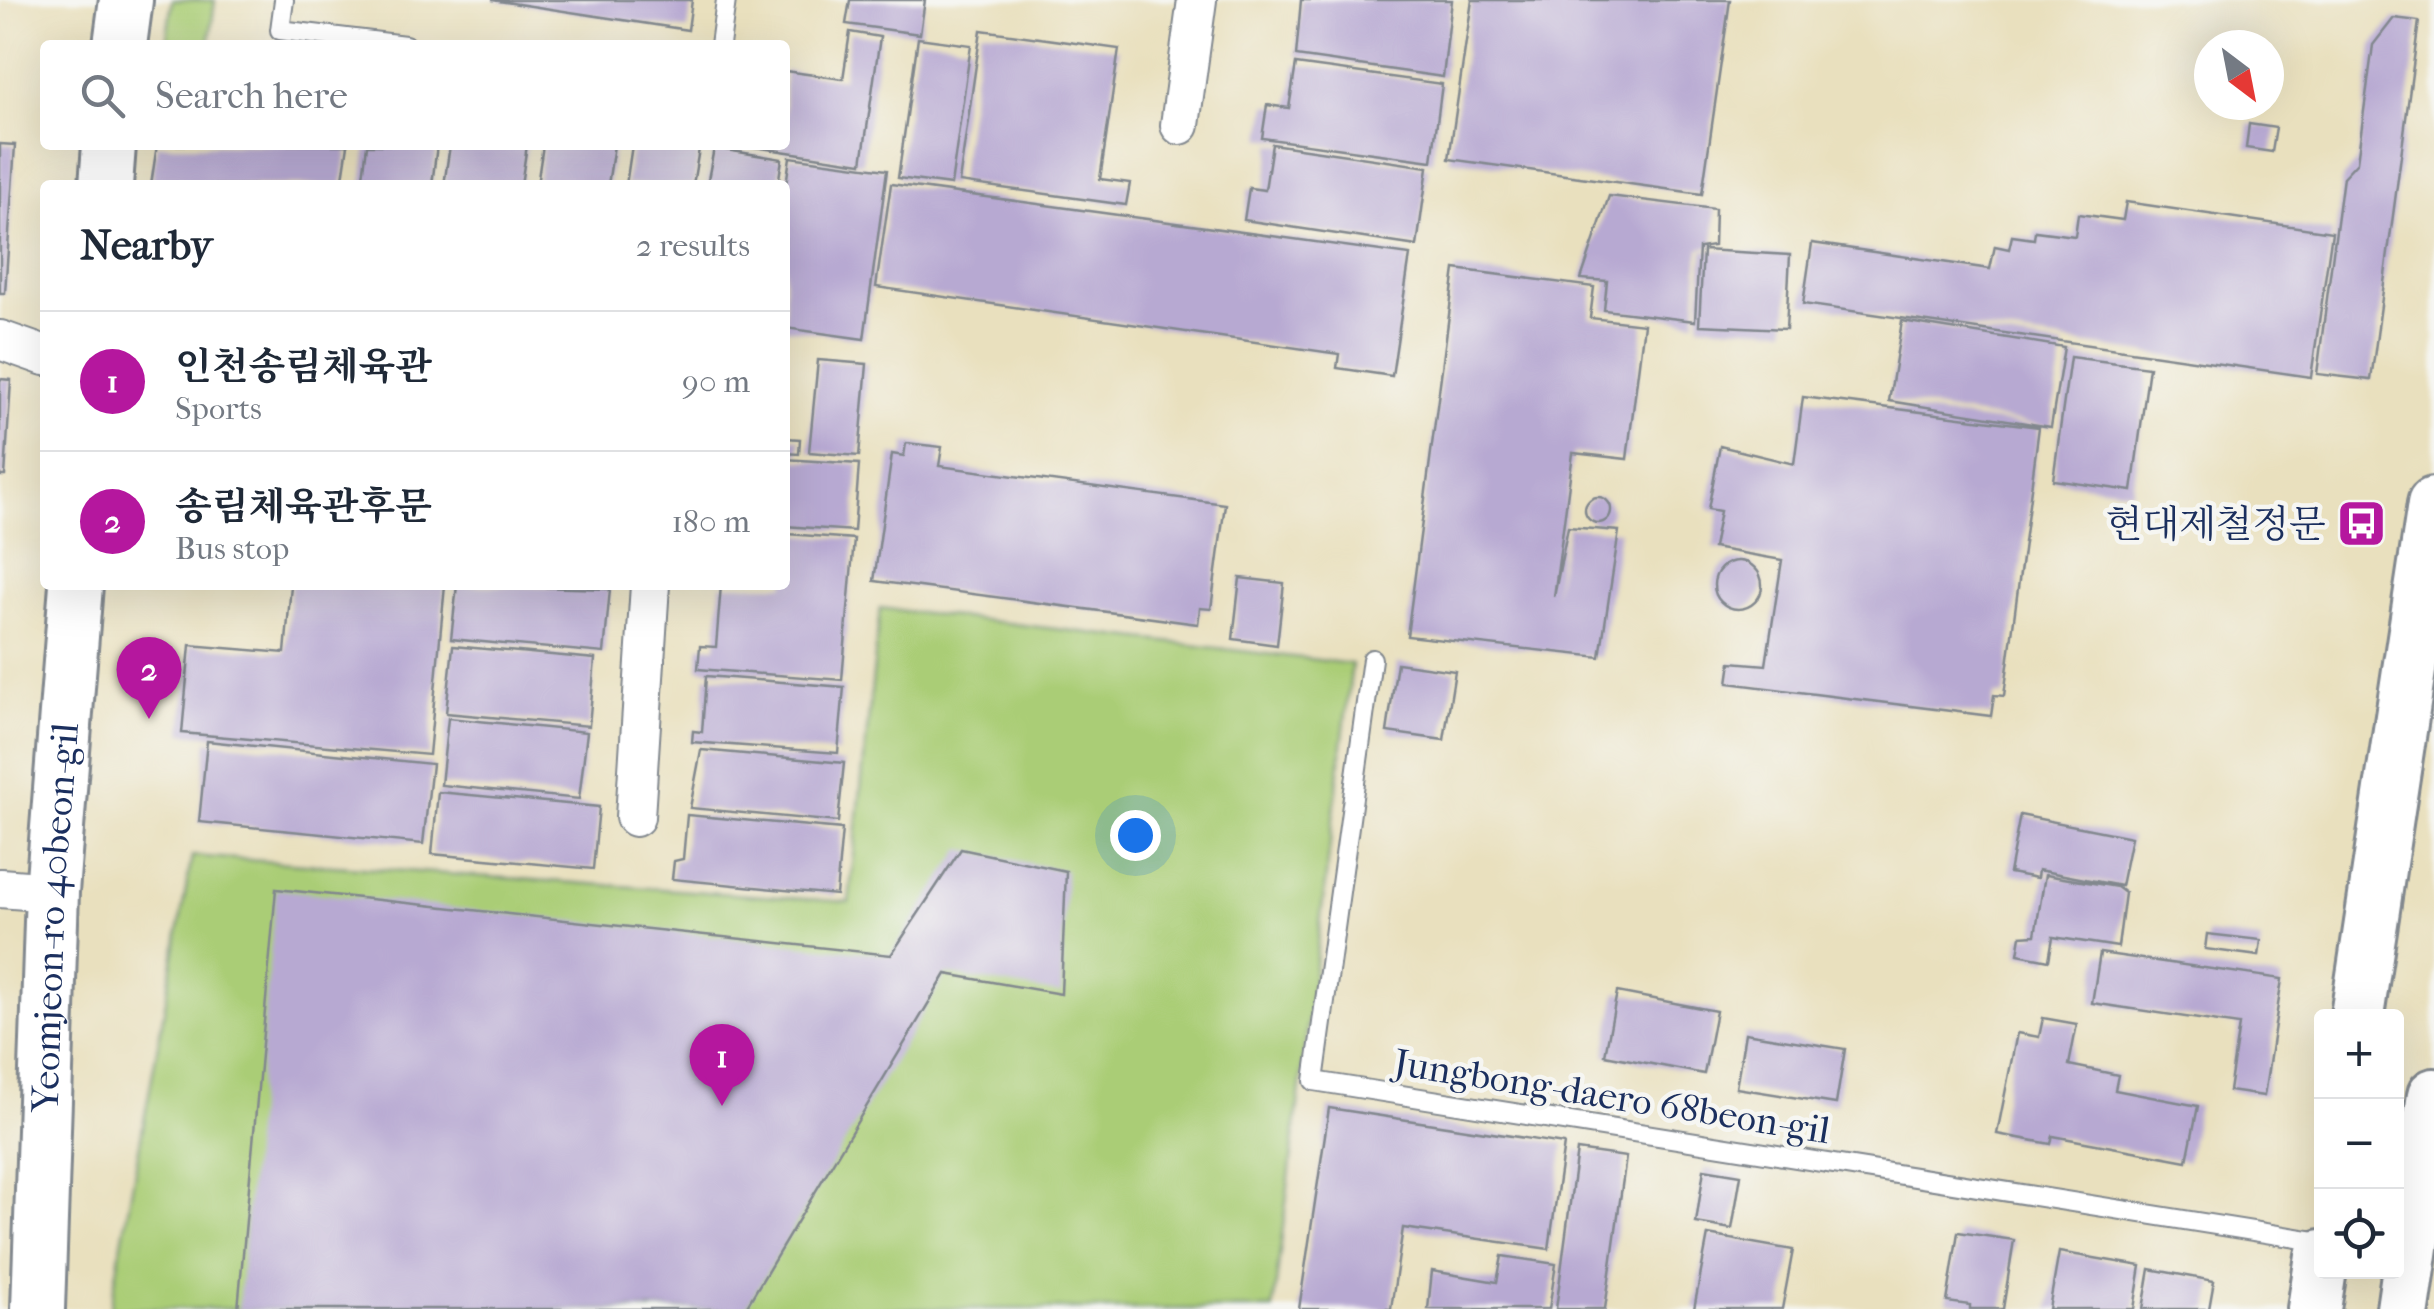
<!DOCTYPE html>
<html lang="en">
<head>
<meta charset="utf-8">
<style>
  :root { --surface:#fff; --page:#f6f6f7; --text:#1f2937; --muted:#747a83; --line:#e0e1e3; --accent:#b5179e }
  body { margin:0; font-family:"IM FELL French Canon","Noto Serif KR",serif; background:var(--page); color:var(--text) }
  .controls { position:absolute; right:30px; bottom:30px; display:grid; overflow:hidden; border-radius:10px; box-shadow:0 10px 40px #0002 }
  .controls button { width:90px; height:90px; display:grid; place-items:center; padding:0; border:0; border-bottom:2px solid var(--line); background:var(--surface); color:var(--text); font:50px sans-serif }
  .compass { position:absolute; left:2194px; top:30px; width:90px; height:90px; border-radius:50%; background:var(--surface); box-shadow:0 10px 40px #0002; rotate:148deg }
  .you { position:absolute; left:1135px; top:835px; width:35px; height:35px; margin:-25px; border:8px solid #fff; border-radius:50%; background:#1a73e8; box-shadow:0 0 0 15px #1a73e833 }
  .badge { display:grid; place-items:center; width:65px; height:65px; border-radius:50%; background:var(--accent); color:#fff; font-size:32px; font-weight:700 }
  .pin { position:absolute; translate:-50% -82px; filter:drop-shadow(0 2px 5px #0008) }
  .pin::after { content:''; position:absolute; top:52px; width:35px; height:30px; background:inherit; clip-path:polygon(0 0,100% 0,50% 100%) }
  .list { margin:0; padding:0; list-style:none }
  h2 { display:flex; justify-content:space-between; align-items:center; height:130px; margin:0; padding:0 40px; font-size:42px }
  h2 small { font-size:32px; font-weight:400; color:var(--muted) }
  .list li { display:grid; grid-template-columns:65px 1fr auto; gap:30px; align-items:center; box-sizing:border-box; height:140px; padding:0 40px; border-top:2px solid var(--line) }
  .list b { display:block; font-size:38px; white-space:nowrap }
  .list p { margin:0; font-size:32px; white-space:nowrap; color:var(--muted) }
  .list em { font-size:32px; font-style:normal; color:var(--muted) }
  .icon { flex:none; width:55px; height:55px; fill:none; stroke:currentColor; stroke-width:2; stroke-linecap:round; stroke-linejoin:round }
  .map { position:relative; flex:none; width:2434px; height:1309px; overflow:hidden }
  .search { position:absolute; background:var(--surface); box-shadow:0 10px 40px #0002; left:40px; top:40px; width:750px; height:110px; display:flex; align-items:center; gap:25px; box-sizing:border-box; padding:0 35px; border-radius:10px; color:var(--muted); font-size:38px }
  .panel { position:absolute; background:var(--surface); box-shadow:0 10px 40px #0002; left:40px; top:180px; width:750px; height:410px; border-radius:10px }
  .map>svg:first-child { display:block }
</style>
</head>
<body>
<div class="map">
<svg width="2434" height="1309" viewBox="0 0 2434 1309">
  <rect width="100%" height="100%" fill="#f6f6f2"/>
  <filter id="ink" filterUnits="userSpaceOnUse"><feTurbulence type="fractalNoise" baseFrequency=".01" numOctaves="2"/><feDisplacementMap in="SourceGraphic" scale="20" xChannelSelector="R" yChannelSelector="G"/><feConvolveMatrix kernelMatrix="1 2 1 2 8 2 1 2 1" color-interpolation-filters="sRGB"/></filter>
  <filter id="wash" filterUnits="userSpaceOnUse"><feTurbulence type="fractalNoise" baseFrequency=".0048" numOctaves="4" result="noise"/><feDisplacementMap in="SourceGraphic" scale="40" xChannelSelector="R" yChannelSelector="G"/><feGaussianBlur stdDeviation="2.25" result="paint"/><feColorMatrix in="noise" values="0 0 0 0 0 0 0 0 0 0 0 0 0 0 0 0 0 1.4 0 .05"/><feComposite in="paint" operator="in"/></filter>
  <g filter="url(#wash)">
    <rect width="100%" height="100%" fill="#e9e0be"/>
    <path fill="#aacd76" stroke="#627e6a" stroke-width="2.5" d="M172,0H215L209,45H166Z
      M880,608L1352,664L1273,1309H110L192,856L849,902Z"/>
    <g id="blocks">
      <path fill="#b7a9d2" d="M492,0H692L688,30Z
        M850,0H925L920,34L846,24Z
        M1301,0H1452L1443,77L1296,56Z
        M1472,0H1730L1702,194L1449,159Z
        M2394,18L2419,21L2371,380L2317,374L2343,177L2357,162L2373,45Z
        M981,30L1119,49L1100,179L1130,183L1126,205L959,182Z
        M850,32L880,37L862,163L754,147L785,145V71L843,79Z
        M918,38L971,45L951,185L898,178Z
        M1296,64L1442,84L1432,161L1262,138L1267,105L1289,108Z
        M2249,124L2276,128L2272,152L2246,148Z
        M0,144L15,145L5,293H0Z
        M1272,144L1428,167L1417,246L1244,220L1249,188L1265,190Z
        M157,145H348L342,185H151Z
        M367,145H437L432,185H362Z
        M450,145H527L521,185H444Z
        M543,145H614L608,185H537Z
        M632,145L699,149L693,185H626Z
        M714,148L782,159L778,185H707Z
        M790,157L887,170L864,339L785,328V192Z
        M891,184L1410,255L1392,376L1337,368L1339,354L876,287Z
        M1609,196L1715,209L1714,246L1699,248L1695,321L1604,310L1607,281L1581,279Z
        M2126,202L2332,232L2311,377L1803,304L1812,243L1990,269L1995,246L2009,249L2012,236L2034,239L2035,231L2075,236L2078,214L2123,220Z
        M1703,250L1790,255L1786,329L1699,325Z
        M1455,269L1594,287L1590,318L1644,324L1627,459L1573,453L1554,597L1568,527L1619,531L1600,657L1407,636Z
        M1902,321L2064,347L2051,427L1889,401Z
        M2070,357L2149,367L2132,491L2053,480Z
        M818,360L867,364L859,456L809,452Z
        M0,379L11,380L5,476H0Z
        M1803,397L2039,427L2004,696L1994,695L1991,716L1728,683L1731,662L1766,665L1782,560L1713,548L1720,511L1708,509L1720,446L1794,464Z
        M785,438L800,439L799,454L785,453Z
        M906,443L942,447L939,466L1225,504L1211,609L1200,608L1198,624L874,581L892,454L904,456Z
        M785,459L859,464L854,531L785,526Z
        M1585 510a13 13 0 1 1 26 0a13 13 0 1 1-26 0Z
        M787,534L854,539L842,680L698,669L700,646L716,647L721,585H785Z
        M1714 585a24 24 0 1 1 48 0a24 24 0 1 1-48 0Z
        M1240,578L1284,583L1277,645L1233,639Z
        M291,585H445L429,755L182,733L190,645L285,653Z
        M457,585L610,589L604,653L451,639Z
        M453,646L595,659L589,726L446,713Z
        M1397,663L1455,671L1444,740L1387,732Z
        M706,676L844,687L838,753L692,742L693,731L702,732Z
        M448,718L587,732L579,799L441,785Z
        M207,741L432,764L423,844L199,822Z
        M701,750L844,763L838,822L690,808Z
        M438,792L599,807L593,869L432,854Z
        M687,815L842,829L836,895L672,879L674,861L683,859Z
        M2020,815L2131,837L2121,886L2038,870L2037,878L2009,873Z
        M961,849L1066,871L1061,994L946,974L745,1309H238L276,889L891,955Z
        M2045,875L2117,887L2125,893L2118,947L2053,937L2049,960L2018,954L2021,936L2035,935Z
        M2207,934L2261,940L2259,956L2205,949Z
        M2100,953L2282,979L2264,1096L2229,1091L2239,1025L2092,1003Z
        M1617,992L1716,1011L1704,1074L1605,1055Z
        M2043,1018L2077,1024L2069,1065L2118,1075L2115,1090L2198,1106L2187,1161L2053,1136L2051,1144L1997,1134L2017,1033L2039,1037Z
        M1745,1033L1845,1049L1836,1104L1736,1088Z
        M1329,1108L1564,1144L1549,1249L1403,1228L1391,1309H1299Z
        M1577,1150L1626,1157L1605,1309H1556Z
        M1704,1169L1741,1175L1732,1229L1696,1223Z
        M1958,1232L2014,1240L2003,1309H1970V1305L1947,1302Z
        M1708,1235L1793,1250L1782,1309H1694Z
        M2059,1252L2141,1266L2134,1309H2049Z
        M1502,1256L1556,1264L1549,1309H1428L1432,1271L1497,1282Z
        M2150,1269L2214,1281L2209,1309H2143Z"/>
    </g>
  </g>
  <g filter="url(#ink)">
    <use href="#blocks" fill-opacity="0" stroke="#82888e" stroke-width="2.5"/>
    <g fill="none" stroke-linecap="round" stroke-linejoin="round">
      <defs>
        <path id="lane" d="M284,0L280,30L405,45
          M720,45L726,0
          M1372,659L1314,1081L2322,1242"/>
        <path id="street" d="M1180,125L1197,0
          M0,340L45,356
          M635,817L650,585
          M0,888L52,892"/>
        <g id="secondary">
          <path d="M120,45L126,0"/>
          <path d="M106,185L109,145"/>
          <path d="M2357,1016L2434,504"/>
          <path id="s1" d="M38,1309L52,892L76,585"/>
          <path d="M2314,1309L2322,1256"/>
          <path d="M2403,1309L2434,1095"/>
        </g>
      </defs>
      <use href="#lane" stroke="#82888e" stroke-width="22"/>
      <use href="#street" stroke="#82888e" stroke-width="42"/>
      <use href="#secondary" stroke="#82888e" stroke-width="58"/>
      <use href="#lane" stroke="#fff" stroke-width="18"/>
      <use href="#street" stroke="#fff" stroke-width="38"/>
      <use href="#secondary" stroke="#fff" stroke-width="52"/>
    </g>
  </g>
  <defs>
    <symbol id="bus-square" viewBox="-11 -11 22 22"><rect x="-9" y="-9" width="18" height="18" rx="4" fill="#b5179e" stroke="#f6f6f2"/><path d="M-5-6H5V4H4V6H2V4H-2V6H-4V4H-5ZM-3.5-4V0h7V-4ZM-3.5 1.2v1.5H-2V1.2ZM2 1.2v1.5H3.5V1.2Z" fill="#fff"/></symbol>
  </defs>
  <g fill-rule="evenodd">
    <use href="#bus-square" x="2334" y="496" width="55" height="55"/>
  </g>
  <g text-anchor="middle" stroke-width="9" stroke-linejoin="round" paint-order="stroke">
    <g font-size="38" fill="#1b2f5e" stroke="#f6f6f2" text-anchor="end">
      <text x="2326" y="537">현대제철정문</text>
    </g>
    <g font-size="38" fill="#1b2f5e" stroke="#f6f6f2">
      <text dy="13" stroke="none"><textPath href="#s1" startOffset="392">Yeomjeon-ro 40beon-gil</textPath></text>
      <text transform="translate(1612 1096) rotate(9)" y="13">Jungbong-daero 68beon-gil</text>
    </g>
  </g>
</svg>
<div class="controls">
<button>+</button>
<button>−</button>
<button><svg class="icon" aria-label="locate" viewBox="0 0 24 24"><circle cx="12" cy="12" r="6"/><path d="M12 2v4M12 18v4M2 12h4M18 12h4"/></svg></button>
</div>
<svg class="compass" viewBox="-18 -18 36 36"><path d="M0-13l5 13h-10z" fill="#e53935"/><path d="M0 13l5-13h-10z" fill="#747a83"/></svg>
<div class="you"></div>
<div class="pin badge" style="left:722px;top:1106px">1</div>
<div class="pin badge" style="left:149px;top:719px">2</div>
<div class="search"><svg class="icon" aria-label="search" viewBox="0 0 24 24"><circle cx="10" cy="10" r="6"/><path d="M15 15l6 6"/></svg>Search here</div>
<section class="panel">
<h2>Nearby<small>2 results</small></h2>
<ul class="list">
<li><span class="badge">1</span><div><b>인천송림체육관</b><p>Sports</p></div><em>90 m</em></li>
<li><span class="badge">2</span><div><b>송림체육관후문</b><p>Bus stop</p></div><em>180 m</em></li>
</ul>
</section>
</div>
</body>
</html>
